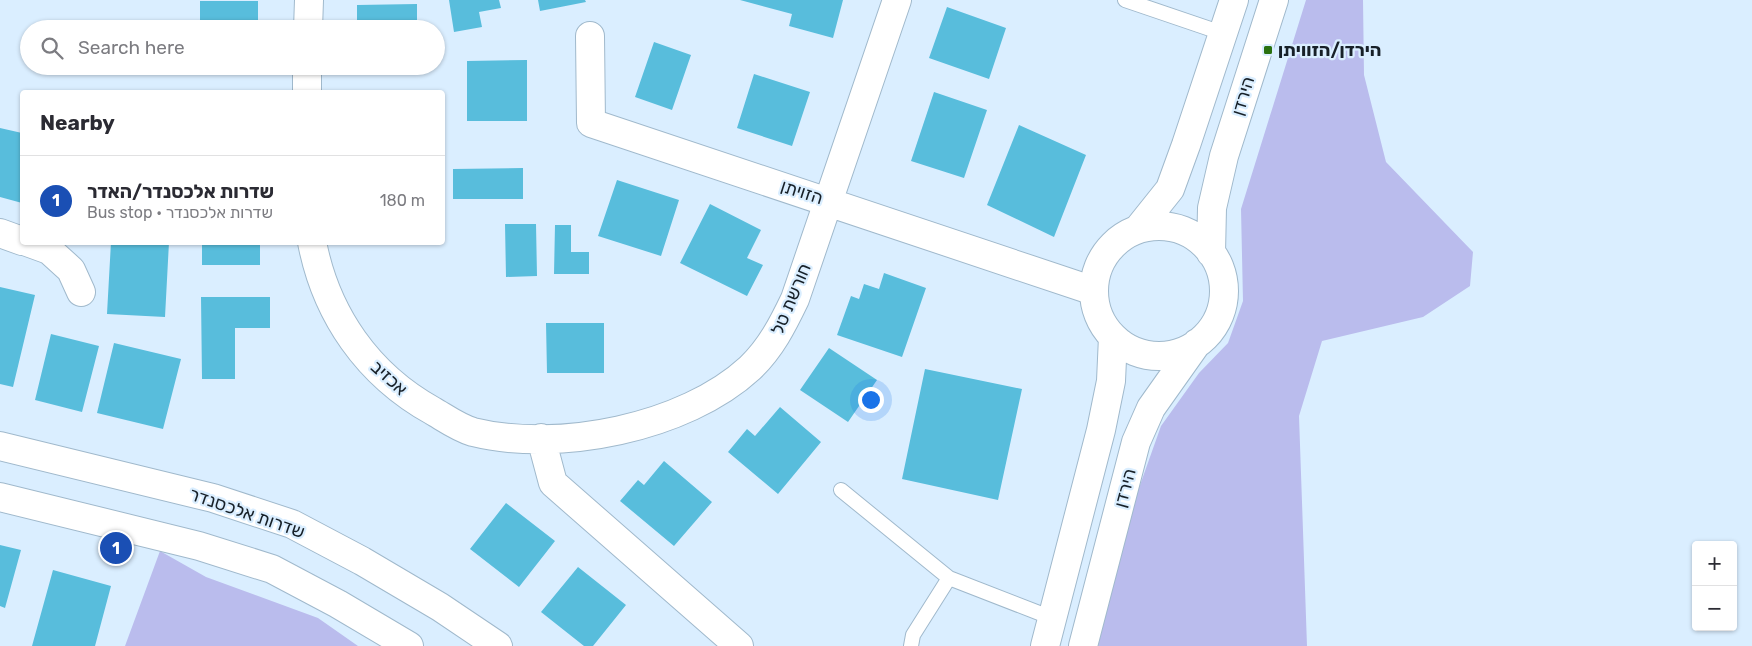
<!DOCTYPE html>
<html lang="en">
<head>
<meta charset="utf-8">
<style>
  :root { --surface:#fff; --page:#f2f2f3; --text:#2b2b33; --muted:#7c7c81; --line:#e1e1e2; --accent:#d93025 }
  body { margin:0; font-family:Rubik,"Noto Sans Hebrew",sans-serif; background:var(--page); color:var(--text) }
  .controls { position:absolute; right:15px; bottom:15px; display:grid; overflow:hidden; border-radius:5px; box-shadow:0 1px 4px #0004 }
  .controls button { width:45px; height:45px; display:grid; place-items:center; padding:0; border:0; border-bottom:1px solid var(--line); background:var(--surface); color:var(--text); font:25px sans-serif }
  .you { position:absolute; left:870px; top:399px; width:18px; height:18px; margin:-12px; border:4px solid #fff; border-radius:50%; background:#1a73e8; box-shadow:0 0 0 8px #1a73e833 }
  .badge { display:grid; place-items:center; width:32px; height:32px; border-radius:50%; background:var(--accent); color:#fff; font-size:16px; font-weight:700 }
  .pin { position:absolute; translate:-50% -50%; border:2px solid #fff; box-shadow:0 1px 5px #0006 }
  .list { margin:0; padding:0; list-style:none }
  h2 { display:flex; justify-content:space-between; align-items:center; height:65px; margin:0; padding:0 20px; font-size:21px }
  h2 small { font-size:16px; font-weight:400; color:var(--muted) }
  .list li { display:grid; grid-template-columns:32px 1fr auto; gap:15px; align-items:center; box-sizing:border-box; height:90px; padding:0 20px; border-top:1px solid var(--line) }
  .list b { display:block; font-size:19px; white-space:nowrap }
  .list p { margin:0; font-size:16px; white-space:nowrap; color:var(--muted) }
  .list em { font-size:16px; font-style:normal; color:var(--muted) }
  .icon { flex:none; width:28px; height:28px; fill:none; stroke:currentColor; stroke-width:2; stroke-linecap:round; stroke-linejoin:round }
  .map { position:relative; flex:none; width:1752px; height:646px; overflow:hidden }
  .search { position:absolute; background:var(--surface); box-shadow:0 1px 4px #0004; left:20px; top:20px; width:425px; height:55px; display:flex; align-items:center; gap:12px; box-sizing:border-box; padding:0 18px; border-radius:28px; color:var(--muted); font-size:19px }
  .panel { position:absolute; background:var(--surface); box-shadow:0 1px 4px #0004; left:20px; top:90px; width:425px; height:155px; border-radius:5px }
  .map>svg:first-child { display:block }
</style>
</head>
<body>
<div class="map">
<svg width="1752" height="646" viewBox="0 0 1752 646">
  <rect width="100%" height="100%" fill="#daeeff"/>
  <path fill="#babced" d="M1306,0H1363L1364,75L1386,162L1473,252L1470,286L1423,317L1322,341L1299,416L1307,646H1098L1134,502L1161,426L1199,373L1228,343L1243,301L1241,209Z
    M160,551L206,577L318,618L358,646H125Z"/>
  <path fill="#58bddc" d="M449,0H499L501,8L479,12L482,27L454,32Z
    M538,0H585L586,2L540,11Z
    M740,0H843L833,38L789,26L792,14Z
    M200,1H258V29H200Z
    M417,4V29H357V5Z
    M947,7L1006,28L989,79L929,58Z
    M654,42L691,55L672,110L635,97Z
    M527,60V121H467V61Z
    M754,74L810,92L792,146L737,128Z
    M934,92L987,110L964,178L911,161Z
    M1019,125L1086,155L1054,237L987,205Z
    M0,128L22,133V203L0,197Z
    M523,168V199H453V169Z
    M617,180L679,200L661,256L598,236Z
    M710,204L761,230L747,258L763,265L747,296L680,263Z
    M505,224H536L537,276L506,277Z
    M555,225H571V252H589V274H554Z
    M111,242H169L165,317L107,314Z
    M202,242H260V265H202Z
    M884,273L926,288L902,357L837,335L851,296L859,299L864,284L879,289Z
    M0,287L35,295L13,387L0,384Z
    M201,297H270V328H235V379H202Z
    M546,323H604V373H547Z
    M51,334L99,346L82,412L35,400Z
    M114,343L181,359L163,429L97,413Z
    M829,348L877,380L848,422L800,390Z
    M925,369L1022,389L998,500L902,479Z
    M780,407L821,442L778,494L728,452L747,429L755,436Z
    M664,461L712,502L674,546L620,501L638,480L644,485Z
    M506,503L555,541L519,587L470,549Z
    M0,545L21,550L5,608L0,606Z
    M578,567L626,605L593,646H584L541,612Z
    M53,570L111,586L95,646H32Z"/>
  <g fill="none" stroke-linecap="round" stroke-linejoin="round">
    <defs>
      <path id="service" d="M1125,0L1222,33
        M841,490L949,578L1052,618
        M911,646L913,635L949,578"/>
      <path id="minor" d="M308,29L309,0
        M590,36L591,123L1094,291
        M307,92V66
        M0,233L22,241
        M27,242L49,250L71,270L81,292
        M312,242C326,315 368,375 433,411C445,418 459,428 473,432C558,453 685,428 750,368C771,348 783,324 795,299L897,0
        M541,438L553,483L739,646"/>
      <path id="tertiary" d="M1094 291a65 65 0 1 1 130 0a65 65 0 1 1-130 0Z
        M1138,229L1170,189L1186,145L1234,0
        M1211,253L1212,208L1224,156L1274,0
        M0,446L213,498L292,524L362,561L440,607L498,646
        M0,497L199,546L272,569L338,604L409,646
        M1045,646L1101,430L1111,381L1113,337
        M1083,646L1136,442L1151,408L1197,343"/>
    </defs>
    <use href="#service" stroke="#a0b9cc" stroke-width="16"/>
    <use href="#minor" stroke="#a0b9cc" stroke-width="30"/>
    <use href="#tertiary" stroke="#a0b9cc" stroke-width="30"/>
    <use href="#service" stroke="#fff" stroke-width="14"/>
    <use href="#minor" stroke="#fff" stroke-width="28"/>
    <use href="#tertiary" stroke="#fff" stroke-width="28"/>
  </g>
  <rect fill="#2a7110" stroke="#daeeff" stroke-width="2" x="1263" y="45" width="10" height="10" rx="2.5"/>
  <g text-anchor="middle" stroke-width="4.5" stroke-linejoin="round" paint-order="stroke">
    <g font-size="18" font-weight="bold" fill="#172028" stroke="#daeeff" text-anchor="start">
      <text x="1278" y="56">הירדן/הזוויתן</text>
    </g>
    <g font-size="18" fill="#172028" stroke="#daeeff">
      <text transform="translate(1243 96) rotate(-73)" y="6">הירדן</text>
      <text transform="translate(802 192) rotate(18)" y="6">הזויתן</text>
      <text transform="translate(791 299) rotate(-67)" y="6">חורשת טל</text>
      <text transform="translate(389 378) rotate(42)" y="6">אכזיב</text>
      <text transform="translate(1125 488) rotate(-75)" y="6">הירדן</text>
      <text transform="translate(247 513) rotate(19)" y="6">שדרות אלכסנדר</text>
    </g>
  </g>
</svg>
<div class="controls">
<button>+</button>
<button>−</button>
</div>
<div class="you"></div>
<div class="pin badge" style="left:116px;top:548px;background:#1a4fb4">1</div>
<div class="search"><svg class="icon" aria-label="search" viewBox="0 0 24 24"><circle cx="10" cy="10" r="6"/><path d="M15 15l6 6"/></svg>Search here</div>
<section class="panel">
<h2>Nearby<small></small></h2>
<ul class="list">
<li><span class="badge" style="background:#1a4fb4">1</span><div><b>שדרות אלכסנדר/האדר</b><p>Bus stop · שדרות אלכסנדר</p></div><em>180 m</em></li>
</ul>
</section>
</div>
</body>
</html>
